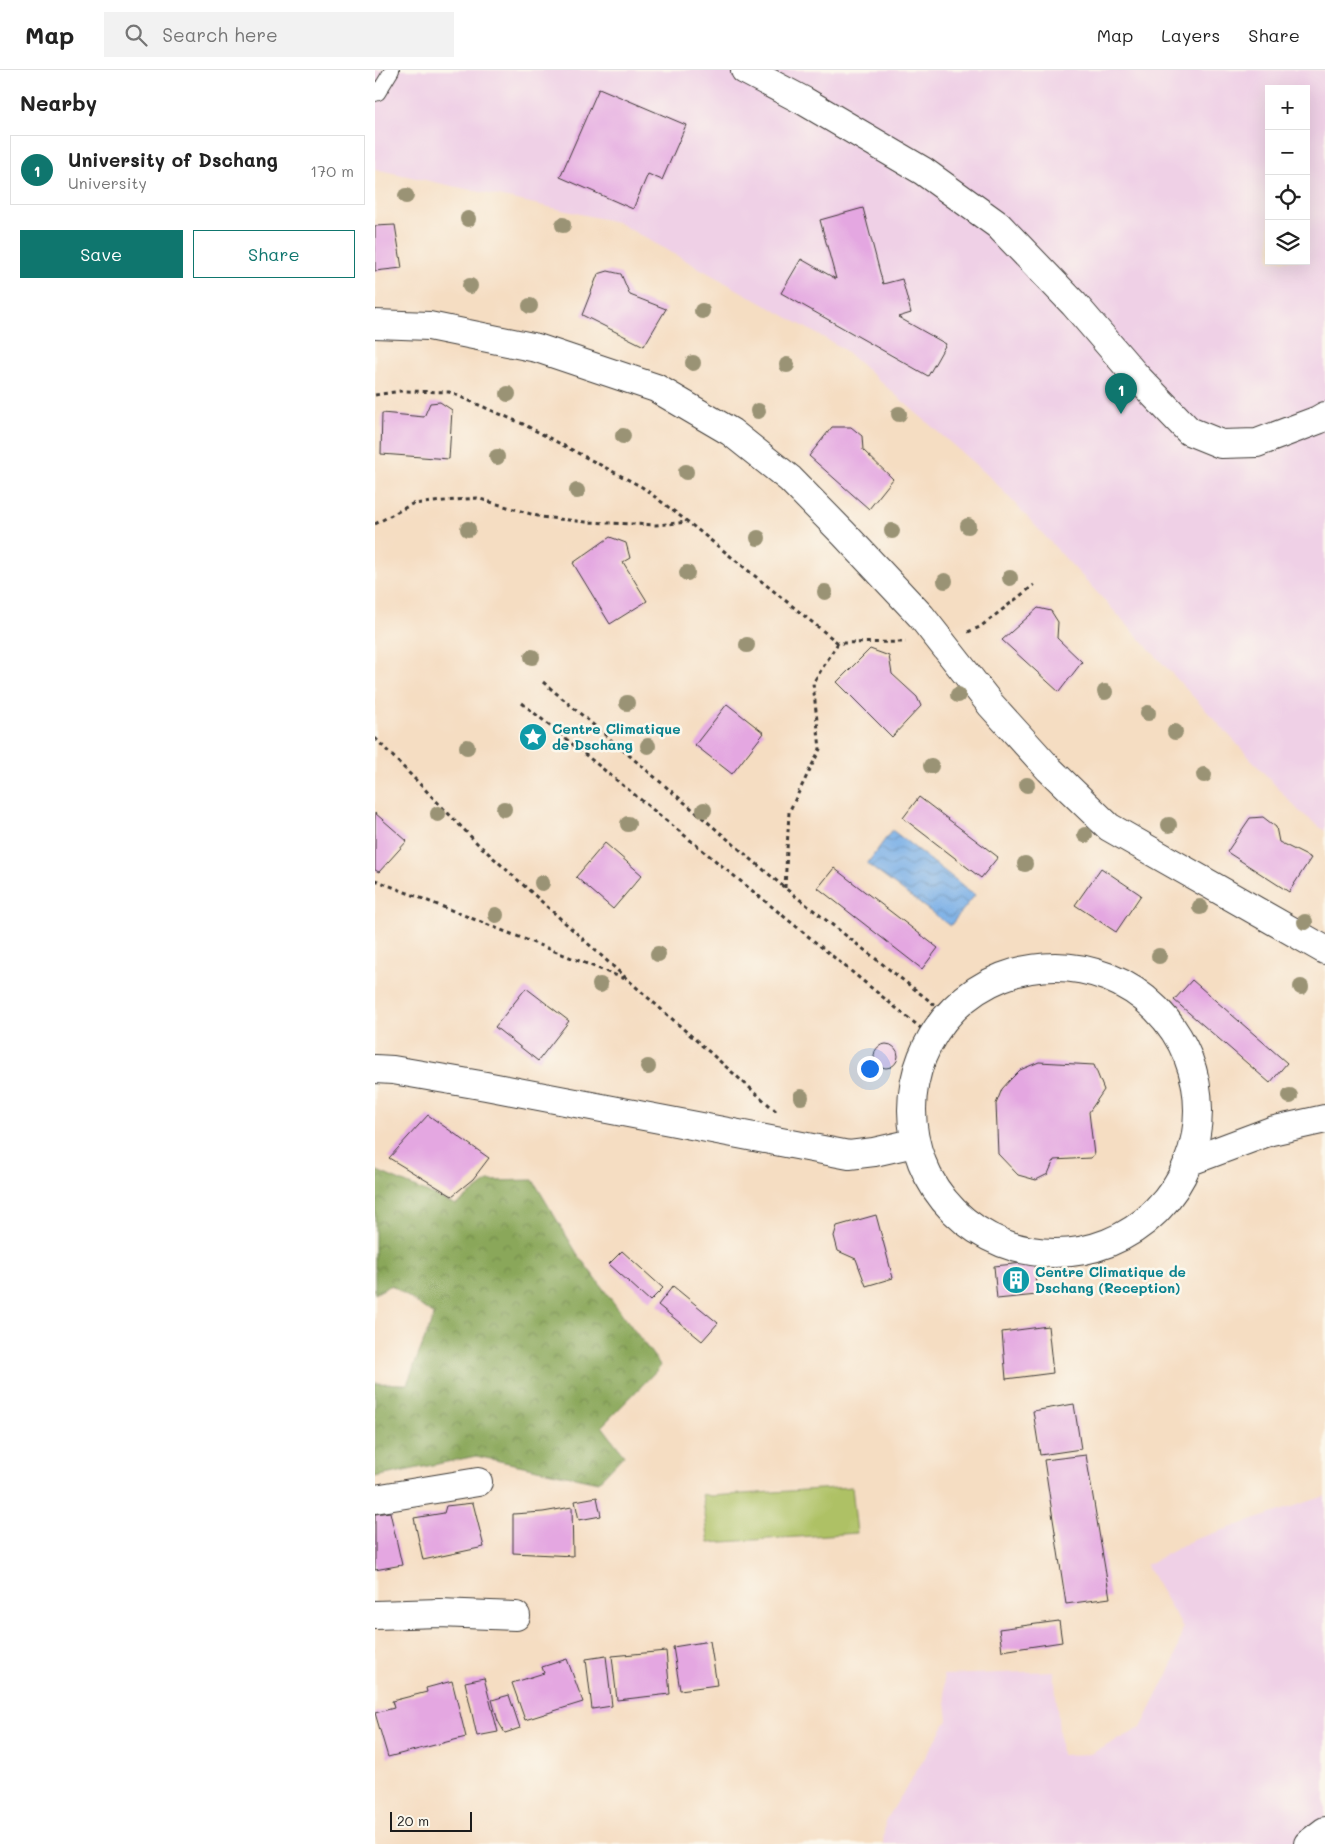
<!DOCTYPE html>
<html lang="en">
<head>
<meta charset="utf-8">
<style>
  :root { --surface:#fff; --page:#f2f2f2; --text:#222; --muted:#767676; --line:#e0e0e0; --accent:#0f766e }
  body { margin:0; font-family:Mali,sans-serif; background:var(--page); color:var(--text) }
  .controls { position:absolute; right:15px; top:15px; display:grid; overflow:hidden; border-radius:0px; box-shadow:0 5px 20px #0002 }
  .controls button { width:45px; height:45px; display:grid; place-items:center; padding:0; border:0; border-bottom:1px solid var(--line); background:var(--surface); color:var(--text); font:25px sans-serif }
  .scale { position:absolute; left:15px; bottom:12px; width:82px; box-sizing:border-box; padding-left:5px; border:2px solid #1c1c1c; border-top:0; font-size:14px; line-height:18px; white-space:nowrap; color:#1c1c1c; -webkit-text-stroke:4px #fbf7ec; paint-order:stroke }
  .you { position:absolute; left:494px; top:998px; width:18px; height:18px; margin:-12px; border:4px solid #fff; border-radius:50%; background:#1a73e8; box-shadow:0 0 0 8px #1a73e833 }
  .badge { display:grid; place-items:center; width:32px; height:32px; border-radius:50%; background:var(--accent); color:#fff; font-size:16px; font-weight:700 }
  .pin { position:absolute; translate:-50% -41px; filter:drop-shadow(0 1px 2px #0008) }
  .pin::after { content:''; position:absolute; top:26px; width:18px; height:15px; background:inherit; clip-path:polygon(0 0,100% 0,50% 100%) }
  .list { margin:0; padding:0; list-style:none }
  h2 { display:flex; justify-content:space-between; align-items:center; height:65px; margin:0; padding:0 20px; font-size:21px }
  h2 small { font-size:16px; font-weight:400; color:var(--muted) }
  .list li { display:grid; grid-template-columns:32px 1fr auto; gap:15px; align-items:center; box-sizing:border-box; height:70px; margin:0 10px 10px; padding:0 10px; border:1px solid var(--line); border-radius:0px }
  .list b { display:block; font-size:19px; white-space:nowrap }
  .list p { margin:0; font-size:16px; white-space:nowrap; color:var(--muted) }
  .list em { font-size:16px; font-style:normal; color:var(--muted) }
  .actions { display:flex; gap:10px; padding:15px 20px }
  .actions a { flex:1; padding:11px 0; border:1px solid var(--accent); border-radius:0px; text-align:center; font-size:18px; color:var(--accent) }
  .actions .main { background:var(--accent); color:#fff }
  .icon { flex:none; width:28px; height:28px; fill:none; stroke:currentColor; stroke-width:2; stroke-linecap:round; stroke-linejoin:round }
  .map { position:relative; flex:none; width:950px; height:1774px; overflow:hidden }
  header { display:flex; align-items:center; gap:30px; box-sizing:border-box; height:70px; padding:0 25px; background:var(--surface); border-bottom:1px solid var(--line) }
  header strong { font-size:24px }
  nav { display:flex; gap:28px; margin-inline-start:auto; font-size:18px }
  .search { width:350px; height:45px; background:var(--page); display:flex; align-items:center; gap:12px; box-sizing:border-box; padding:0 18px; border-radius:0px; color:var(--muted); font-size:19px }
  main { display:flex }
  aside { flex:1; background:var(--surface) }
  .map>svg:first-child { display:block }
</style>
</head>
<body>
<header>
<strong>Map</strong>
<div class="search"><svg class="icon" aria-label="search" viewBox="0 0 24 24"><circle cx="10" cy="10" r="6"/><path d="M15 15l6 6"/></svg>Search here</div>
<nav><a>Map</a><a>Layers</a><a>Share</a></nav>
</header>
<main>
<aside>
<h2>Nearby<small></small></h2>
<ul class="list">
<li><span class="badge">1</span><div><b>University of Dschang</b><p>University</p></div><em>170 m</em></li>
</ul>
<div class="actions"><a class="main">Save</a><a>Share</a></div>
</aside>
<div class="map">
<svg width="950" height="1774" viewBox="0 0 950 1774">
  <defs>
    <pattern id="forest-crowns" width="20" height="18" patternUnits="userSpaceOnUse" patternTransform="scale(1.25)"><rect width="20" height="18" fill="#8aa75a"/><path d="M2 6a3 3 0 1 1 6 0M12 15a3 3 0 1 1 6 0" fill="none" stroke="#70874a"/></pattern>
    <pattern id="water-waves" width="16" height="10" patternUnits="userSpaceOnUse" patternTransform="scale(1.25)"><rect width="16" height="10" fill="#78aee6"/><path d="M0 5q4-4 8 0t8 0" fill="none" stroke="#628dba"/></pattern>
  </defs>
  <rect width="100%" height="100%" fill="#fbf7ec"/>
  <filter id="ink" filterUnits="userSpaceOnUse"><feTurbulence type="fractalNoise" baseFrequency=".02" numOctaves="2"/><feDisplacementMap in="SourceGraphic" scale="10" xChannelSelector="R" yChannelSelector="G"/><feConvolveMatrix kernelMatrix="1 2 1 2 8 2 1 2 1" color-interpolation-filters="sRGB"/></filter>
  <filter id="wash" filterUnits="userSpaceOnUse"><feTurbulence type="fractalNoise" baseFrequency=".0096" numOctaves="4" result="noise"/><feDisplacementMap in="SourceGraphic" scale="20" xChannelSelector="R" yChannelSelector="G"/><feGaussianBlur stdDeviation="1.12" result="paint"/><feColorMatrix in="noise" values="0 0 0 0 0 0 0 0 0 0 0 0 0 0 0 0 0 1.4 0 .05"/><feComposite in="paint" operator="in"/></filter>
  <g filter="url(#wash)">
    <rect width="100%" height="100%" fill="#f5ddc2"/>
    <path fill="#efd0e6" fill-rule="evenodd" d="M0,0H950V761L924,741L618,410L467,278L242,152L0,99ZM894,19H931V191H894Z
      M950,1426V1774H508L510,1752L573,1650L568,1605L679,1601L686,1685L715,1684L766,1658L798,1594L808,1558L771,1495L818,1470Z"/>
    <path fill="#aec165" stroke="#656e40" d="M477,1417L482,1463L334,1473L327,1424L336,1426Z"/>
    <path fill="url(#forest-crowns)" stroke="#53623b" d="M0,1100L81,1135L113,1111L158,1110L203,1185L286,1296L227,1356L249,1385L223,1412L101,1386L0,1407V1313L32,1314L59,1245L16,1215L0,1224Z"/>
    <path fill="url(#water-waves)" stroke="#4a6581" d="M517,760L600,825L575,856L492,794Z"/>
    <g id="blocks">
      <path fill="#e4a7e1" d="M224,18L311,55L287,110L273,104L258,139L185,107Z
        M488,138L508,214L527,209L536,243L523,247L571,274L553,306L406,223L426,189L461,209L445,150Z
        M20,155L27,198L0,201V156Z
        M233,201L246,204L255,225L291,239L269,276L207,245L223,204Z
        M65,332L77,340L74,389L6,384L7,343L49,347L55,333Z
        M457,357H476L487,366L488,380L518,409L494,439L434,386Z
        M235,467L251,473L255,488L248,492L272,531L235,554L198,493Z
        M663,538L676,541L683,552L682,568L707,592L684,622L627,570Z
        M495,579L514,586L517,604L542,627L546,636L517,667L462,612Z
        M352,634L389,663L357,704L320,675Z
        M544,727L623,787L606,808L528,748Z
        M0,743L32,771L4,802L0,800Z
        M888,747L901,757L904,772L936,788L914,822L852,782L875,748Z
        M230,773L267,805L238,839L201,807Z
        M459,798L563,878L547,899L443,818Z
        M726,798L766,825L741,862L700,835Z
        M817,910L912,993L895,1013L799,930Z
        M151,918L194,951L163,991L120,957Z
        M499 986a12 12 0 1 1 24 0a12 12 0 1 1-24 0Z
        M664,992L719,995L729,1020L714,1042L719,1085L715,1088L679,1090L673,1104L661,1110L643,1105L623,1084L621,1034L627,1019L635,1010L645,1000Z
        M53,1045L114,1088L98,1109L77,1126L14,1088Z
        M501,1145L518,1208L491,1216L481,1189L463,1181L459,1166L462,1156Z
        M247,1181L288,1218L275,1231L234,1194Z
        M659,1192L662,1225L622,1229L619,1196Z
        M298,1216L343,1253L327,1271L283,1235Z
        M673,1256L678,1303L631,1309L627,1262Z
        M699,1334L706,1379L665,1385L658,1341Z
        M711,1385L735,1528L691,1534L669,1390Z
        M222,1427L226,1446L204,1450L200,1431Z
        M98,1433L109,1477L48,1490L39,1448L69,1443L71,1436Z
        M197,1437L198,1486L138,1483V1444L168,1442Z
        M15,1442L27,1495L0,1500V1444Z
        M684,1551L687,1572L627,1581L624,1559Z
        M335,1571L342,1615L305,1620L298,1577Z
        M291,1581L295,1624L242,1630L237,1586Z
        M231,1586L237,1636L217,1639L211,1589Z
        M192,1589L208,1632L150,1650L137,1613L169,1603L167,1597Z
        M109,1608L123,1662L102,1666L90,1612Z
        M77,1611L91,1667L13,1687L0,1643L19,1638L17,1631L52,1622L51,1618Z
        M134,1625L145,1658L130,1663L123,1651L117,1630Z"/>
    </g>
  </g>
  <g filter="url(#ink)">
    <use href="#blocks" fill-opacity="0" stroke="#3d3935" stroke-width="1"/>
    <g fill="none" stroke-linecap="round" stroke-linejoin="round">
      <defs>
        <path id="service" d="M0,24L3,23L17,0"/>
        <path id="minor" d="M0,254L54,256L162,278L281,318L356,362L415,409L469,464L546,546L616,635L674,699L734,757L950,880
          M813,1092L896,1061L950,1049
          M0,1429L103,1412
          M0,1545L64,1543L141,1546
          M933,1774L950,1761"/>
        <path id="tertiary" d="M370,0L429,31L548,101L623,155L699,234L761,306L814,361L846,374L882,373L943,350L950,346
          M537 1040a143 143 0 1 1 286 0a143 143 0 1 1-286 0Z
          M0,999L18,1000L111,1016L474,1085L499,1082L539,1073"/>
      </defs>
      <use href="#service" stroke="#3d3935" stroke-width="16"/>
      <use href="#minor" stroke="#3d3935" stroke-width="30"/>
      <use href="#tertiary" stroke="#3d3935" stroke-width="30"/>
      <path stroke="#3d3935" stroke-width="3" stroke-dasharray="4 4" stroke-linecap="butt" d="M0,325L26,321L74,322L148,354L267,417L313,452L463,573L531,572
        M0,454L37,434L102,428L166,447L211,452L281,455L313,452
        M593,562L605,557L659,515
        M168,612L410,818L574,946
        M147,633L558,968
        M0,668L102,773L252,909L402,1042
        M0,810L250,909
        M410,818L414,742L445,679L438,613L463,573"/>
      <use href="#service" stroke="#fff" stroke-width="14"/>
      <use href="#minor" stroke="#fff" stroke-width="28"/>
      <use href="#tertiary" stroke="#fff" stroke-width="28"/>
    </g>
    <g fill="#9a9375">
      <circle cx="31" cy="126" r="8"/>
      <circle cx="93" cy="149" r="8"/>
      <circle cx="188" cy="155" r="8"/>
      <circle cx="95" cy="216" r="8"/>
      <circle cx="155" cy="236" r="8"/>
      <circle cx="327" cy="241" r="8"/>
      <circle cx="318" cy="293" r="8"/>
      <circle cx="412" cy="295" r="8"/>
      <circle cx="133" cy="324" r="8"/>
      <circle cx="383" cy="341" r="8"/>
      <circle cx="524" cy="344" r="8"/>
      <circle cx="248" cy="366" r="8"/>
      <circle cx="122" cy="387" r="8"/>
      <circle cx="311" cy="402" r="8"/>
      <circle cx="202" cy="421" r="8"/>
      <circle cx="593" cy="456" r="8"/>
      <circle cx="93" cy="459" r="8"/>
      <circle cx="517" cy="461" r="8"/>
      <circle cx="383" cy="468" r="8"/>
      <circle cx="312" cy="503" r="8"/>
      <circle cx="635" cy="508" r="8"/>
      <circle cx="570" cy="511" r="8"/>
      <circle cx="450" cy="522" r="8"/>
      <circle cx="372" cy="575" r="8"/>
      <circle cx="157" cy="587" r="8"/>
      <circle cx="730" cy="622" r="8"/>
      <circle cx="583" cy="625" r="8"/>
      <circle cx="252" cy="633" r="8"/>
      <circle cx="773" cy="643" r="8"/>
      <circle cx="800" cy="662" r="8"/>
      <circle cx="273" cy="676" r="8"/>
      <circle cx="92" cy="677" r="8"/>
      <circle cx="556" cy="696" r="8"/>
      <circle cx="829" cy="705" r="8"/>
      <circle cx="652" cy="715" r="8"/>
      <circle cx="129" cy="739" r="8"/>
      <circle cx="329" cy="740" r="8"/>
      <circle cx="63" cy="744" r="8"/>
      <circle cx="253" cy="754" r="8"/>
      <circle cx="794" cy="755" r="8"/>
      <circle cx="710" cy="765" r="8"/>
      <circle cx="650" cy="794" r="8"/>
      <circle cx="167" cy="813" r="8"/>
      <circle cx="825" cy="837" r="8"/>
      <circle cx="121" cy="845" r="8"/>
      <circle cx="930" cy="852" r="8"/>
      <circle cx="283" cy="884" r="8"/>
      <circle cx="784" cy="886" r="8"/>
      <circle cx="225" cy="915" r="8"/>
      <circle cx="926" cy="917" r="8"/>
      <circle cx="273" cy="997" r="8"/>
      <circle cx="915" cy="1026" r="8"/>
      <circle cx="426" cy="1027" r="8"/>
    </g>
  </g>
  <defs>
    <symbol id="sight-disc" viewBox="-11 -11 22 22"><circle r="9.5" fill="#0f9aa8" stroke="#fbf7ec"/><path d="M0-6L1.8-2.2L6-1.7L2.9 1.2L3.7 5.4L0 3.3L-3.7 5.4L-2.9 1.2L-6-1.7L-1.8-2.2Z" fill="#fff"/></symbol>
    <symbol id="building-disc" viewBox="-11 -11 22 22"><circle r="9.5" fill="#0f9aa8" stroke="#fbf7ec"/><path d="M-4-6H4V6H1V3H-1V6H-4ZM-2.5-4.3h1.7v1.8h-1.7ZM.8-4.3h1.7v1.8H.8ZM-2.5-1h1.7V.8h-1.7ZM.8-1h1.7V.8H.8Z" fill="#fff"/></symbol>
  </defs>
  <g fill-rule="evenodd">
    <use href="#sight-disc" x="142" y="651" width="32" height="32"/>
    <use href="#building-disc" x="625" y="1194" width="32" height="32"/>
  </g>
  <g text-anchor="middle" stroke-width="5" stroke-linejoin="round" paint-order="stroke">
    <g font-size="14" font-weight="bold" fill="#0d838f" stroke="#fbf7ec" text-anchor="start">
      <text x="177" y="664">Centre Climatique<tspan x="177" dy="16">de Dschang</tspan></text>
      <text x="660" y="1207">Centre Climatique de<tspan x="660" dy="16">Dschang (Reception)</tspan></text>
    </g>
  </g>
</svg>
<div class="controls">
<button>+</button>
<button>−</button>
<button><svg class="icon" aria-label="locate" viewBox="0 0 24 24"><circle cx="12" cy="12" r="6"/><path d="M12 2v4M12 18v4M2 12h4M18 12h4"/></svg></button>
<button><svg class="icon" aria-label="layers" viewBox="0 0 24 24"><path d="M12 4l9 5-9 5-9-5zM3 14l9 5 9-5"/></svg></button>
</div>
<div class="scale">20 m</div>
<div class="you"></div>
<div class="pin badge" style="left:746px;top:344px">1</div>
</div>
</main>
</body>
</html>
